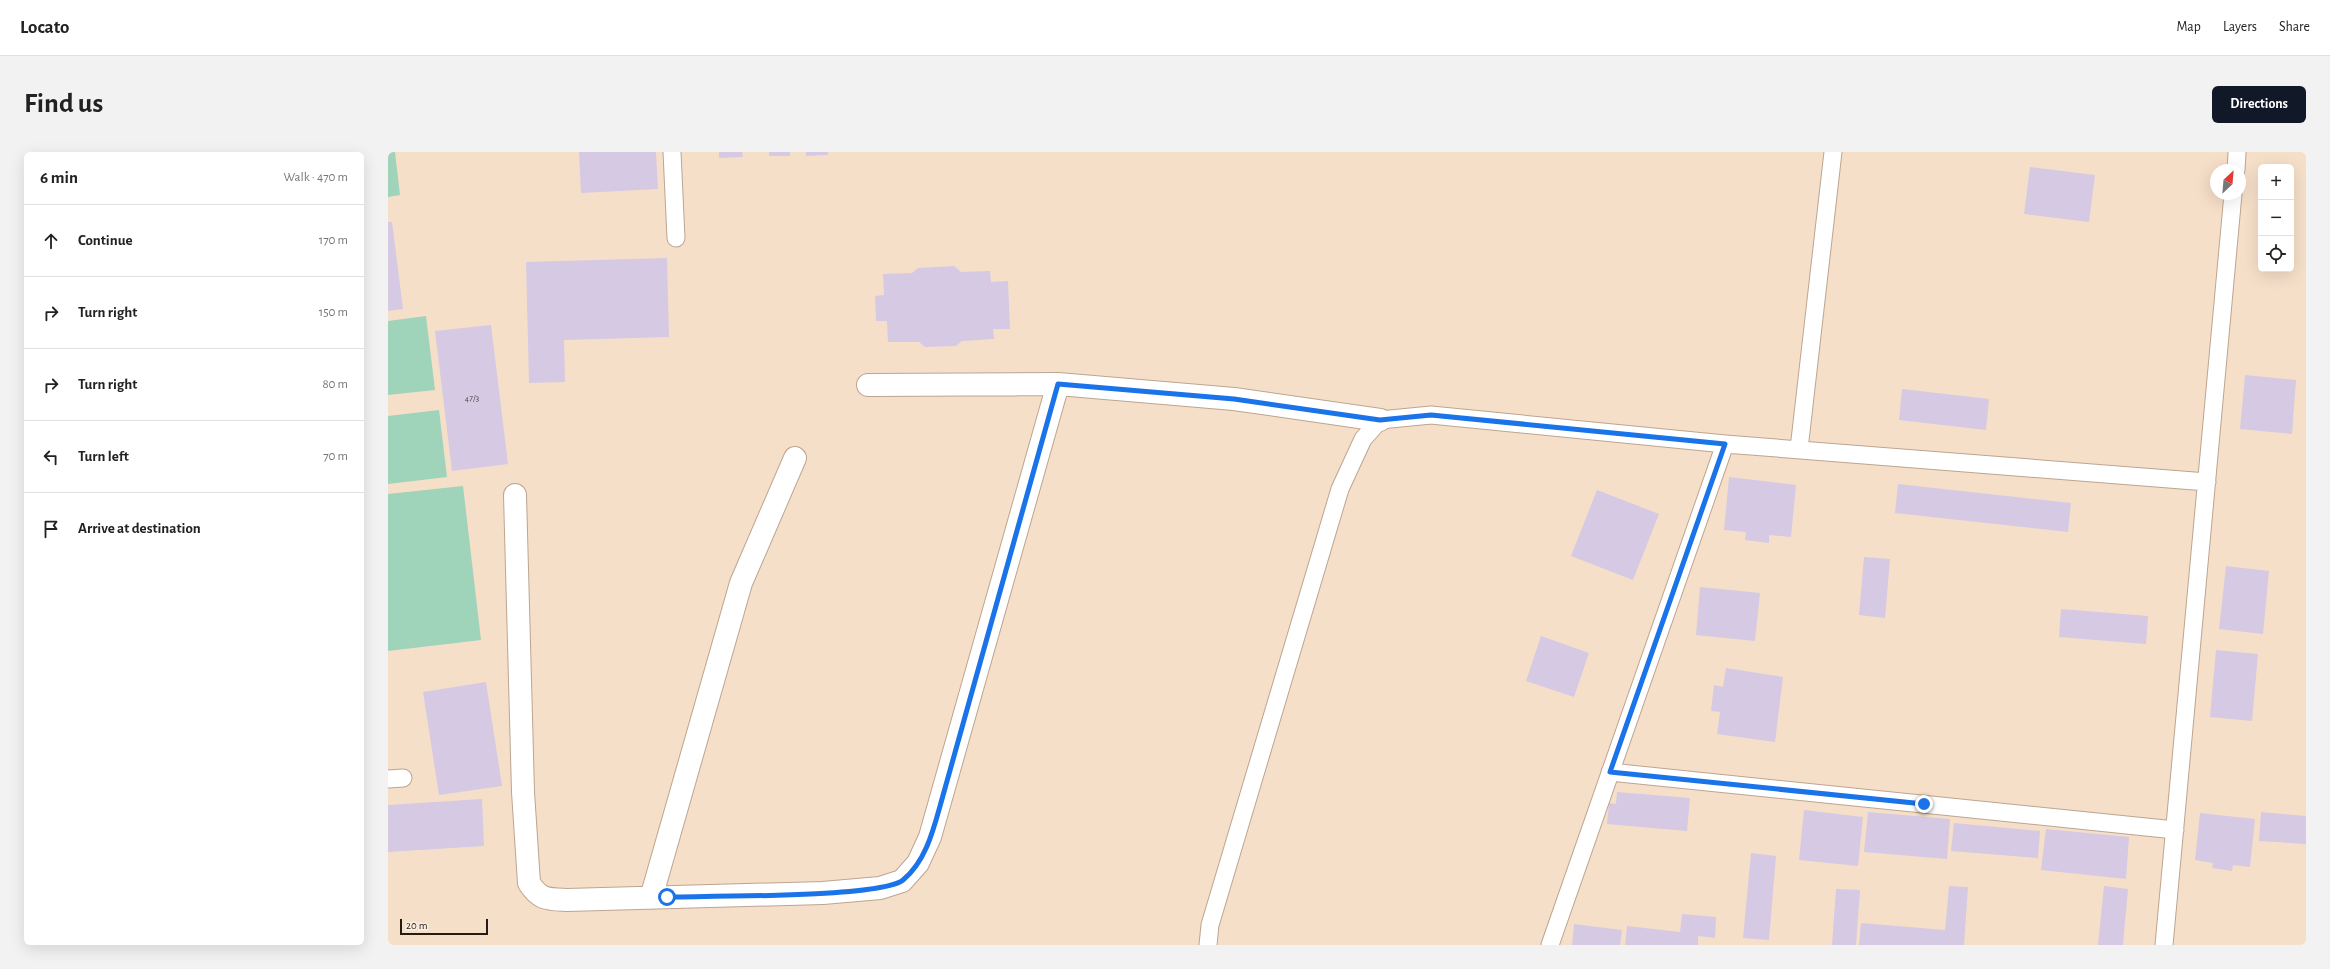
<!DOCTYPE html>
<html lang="en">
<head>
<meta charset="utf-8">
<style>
  :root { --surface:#fff; --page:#f2f2f2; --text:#222; --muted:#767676; --line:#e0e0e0; --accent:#111827 }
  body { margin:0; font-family:"Alegreya Sans",sans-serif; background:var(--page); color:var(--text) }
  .controls { position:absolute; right:12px; top:12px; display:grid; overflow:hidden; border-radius:6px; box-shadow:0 4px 16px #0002 }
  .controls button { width:36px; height:36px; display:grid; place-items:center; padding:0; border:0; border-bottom:1px solid var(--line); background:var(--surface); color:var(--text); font:20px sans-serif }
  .compass { position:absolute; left:1822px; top:12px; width:36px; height:36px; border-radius:50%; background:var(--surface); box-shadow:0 4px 16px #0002; rotate:26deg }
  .scale { position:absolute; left:12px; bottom:10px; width:88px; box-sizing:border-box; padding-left:4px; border:2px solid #241b14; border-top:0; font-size:11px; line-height:14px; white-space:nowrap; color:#241b14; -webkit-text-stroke:3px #fceee1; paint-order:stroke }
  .stop { position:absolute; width:12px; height:12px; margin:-9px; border:3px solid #1a73e8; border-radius:50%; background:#fff }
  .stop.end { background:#1a73e8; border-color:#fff; box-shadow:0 1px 4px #0008 }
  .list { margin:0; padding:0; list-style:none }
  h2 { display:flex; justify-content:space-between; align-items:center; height:52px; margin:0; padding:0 16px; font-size:17px }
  h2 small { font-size:13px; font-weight:400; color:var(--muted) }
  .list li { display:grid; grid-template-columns:26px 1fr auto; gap:12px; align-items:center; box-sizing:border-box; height:72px; padding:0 16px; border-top:1px solid var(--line) }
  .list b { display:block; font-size:15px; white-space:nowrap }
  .list em { font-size:13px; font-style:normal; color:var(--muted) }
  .icon { flex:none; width:22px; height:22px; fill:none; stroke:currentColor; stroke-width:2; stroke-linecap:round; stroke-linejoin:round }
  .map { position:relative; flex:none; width:1918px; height:793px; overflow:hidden; border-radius:6px }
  header { display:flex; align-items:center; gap:24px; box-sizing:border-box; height:56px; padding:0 20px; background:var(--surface); border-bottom:1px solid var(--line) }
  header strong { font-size:19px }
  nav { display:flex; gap:22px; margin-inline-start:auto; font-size:14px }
  .intro { display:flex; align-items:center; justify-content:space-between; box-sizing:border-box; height:96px; padding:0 24px }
  h1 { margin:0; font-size:28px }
  .button { padding:10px 18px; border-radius:6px; background:var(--accent); color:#fff; font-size:14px; font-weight:700 }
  main { display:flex; gap:24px; padding:0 24px }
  aside { flex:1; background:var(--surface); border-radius:6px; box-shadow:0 4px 16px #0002 }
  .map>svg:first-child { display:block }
</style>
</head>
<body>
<header>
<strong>Locato</strong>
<nav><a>Map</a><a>Layers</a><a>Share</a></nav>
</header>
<div class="intro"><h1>Find us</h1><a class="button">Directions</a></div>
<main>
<aside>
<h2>6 min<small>Walk · 470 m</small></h2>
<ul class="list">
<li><svg class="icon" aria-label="ahead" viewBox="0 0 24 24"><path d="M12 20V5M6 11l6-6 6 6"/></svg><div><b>Continue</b></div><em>170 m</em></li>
<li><svg class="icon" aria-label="right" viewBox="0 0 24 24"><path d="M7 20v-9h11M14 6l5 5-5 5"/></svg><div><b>Turn right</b></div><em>150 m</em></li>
<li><svg class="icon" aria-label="right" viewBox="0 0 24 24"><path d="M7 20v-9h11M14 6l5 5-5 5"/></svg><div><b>Turn right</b></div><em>80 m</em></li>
<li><svg class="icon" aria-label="left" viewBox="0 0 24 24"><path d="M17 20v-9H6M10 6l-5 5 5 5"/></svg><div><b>Turn left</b></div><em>70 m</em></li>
<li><svg class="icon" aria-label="arrive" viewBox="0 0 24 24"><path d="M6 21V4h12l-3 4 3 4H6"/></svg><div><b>Arrive at destination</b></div></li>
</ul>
</aside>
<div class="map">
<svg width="1918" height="793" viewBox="0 0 1918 793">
  <rect width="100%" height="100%" fill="#f6dfc9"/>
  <path fill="#9fd3ba" d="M0,0H7L12,43L0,45Z
    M38,164L47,238L0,243V169Z
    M51,258L59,325L0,332V264Z
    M75,334L93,488L0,499V342Z"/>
  <path fill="#d5c9e3" d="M191,0H268L270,37L193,41Z
    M331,0H354L355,5L331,6Z
    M381,0H402V4H381Z
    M418,0H440V3L418,4Z
    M1642,15L1707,23L1701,70L1636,62Z
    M0,70H4L15,157L0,159Z
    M279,106L281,185L176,188L177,230L141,231L138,110Z
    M566,114L573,120L602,119L603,130L620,129L622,177H605L606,187L574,189L568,194L537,195L531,190H500L499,169H488L487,144L496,143L495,122L524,121L530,116Z
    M103,173L120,312L64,319L47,179Z
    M1857,223L1908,228L1904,282L1852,277Z
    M1514,237L1601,247L1598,278L1511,268Z
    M1341,325L1408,333L1403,385L1381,383V391L1357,388L1358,380L1336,378Z
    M1510,332L1683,351L1680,380L1507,361Z
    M1209,338L1271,362L1245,428L1183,404Z
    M1476,405L1502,407L1497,466L1471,463Z
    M1838,414L1881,419L1875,482L1831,477Z
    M1312,435L1372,441L1367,489L1308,483Z
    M1673,457L1760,464L1758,492L1671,485Z
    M1153,484L1201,501L1186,545L1138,529Z
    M1828,498L1870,502L1864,569L1822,565Z
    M1338,516L1395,525L1387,590L1329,582L1332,560L1323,559L1326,533L1335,535Z
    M98,530L114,634L51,643L35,540Z
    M1229,640L1302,646L1299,679L1219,672L1221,651L1228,652Z
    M94,647L96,694L0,700V653Z
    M1416,658L1475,665L1470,714L1411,708Z
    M1480,660L1562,667L1559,707L1476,700Z
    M1873,660L1918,664V692L1871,689Z
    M1812,661L1867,667L1862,715L1845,713L1844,719L1824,716L1825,711L1807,708Z
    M1566,671L1652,679L1650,706L1563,699Z
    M1658,677L1741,685L1738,727L1653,718Z
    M1363,701L1388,704L1381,788L1355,786Z
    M1561,734L1580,735L1576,793H1471L1473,771L1557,778Z
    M1716,734L1740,737L1735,793H1710Z
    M1448,737L1472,738L1468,793H1444Z
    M1294,762L1328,765L1327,786L1310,784V793H1237L1239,774L1292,780Z
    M1186,772L1234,778L1232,793H1184Z"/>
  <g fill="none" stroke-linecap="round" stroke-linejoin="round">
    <defs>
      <path id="lane" d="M284,0L288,86
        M1848,18L1849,1
        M1411,297L1445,0
        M1222,620L1787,678
        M0,627L15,626
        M820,793L822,773L952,337L975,287L992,268L1043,263L1337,292L1819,330
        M1162,793L1337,292
        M1776,793L1845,42"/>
      <path id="street" d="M480,233L670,232L846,247L992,268
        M127,343L135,640L141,731C152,748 159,747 179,748L435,741L492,736L514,729L530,711L542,685L670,232
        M263,746L353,431L407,306"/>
    </defs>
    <use href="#lane" stroke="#bca591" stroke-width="19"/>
    <use href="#street" stroke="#bca591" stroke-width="24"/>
    <use href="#lane" stroke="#fff" stroke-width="17"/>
    <use href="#street" stroke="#fff" stroke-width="22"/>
  </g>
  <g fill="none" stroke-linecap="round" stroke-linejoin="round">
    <path stroke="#1a73e8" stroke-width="5" d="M279,745C317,744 493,746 515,728C539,708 546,675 554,647L670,232L846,247L992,268L1043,263L1337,292L1222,620L1536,652"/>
  </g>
  <g text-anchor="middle" stroke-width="4" stroke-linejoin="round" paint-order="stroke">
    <g font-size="9" fill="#504648">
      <text x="84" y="249">47/3</text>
    </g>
  </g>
</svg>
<div class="controls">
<button>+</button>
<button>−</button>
<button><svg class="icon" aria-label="locate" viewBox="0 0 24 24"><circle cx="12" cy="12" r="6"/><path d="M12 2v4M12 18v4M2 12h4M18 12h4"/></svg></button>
</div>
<svg class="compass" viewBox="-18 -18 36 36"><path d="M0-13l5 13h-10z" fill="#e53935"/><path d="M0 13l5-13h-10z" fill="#767676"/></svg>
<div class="scale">20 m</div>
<div class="stop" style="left:279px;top:745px"></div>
<div class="stop end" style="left:1536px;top:652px"></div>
</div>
</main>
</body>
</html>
